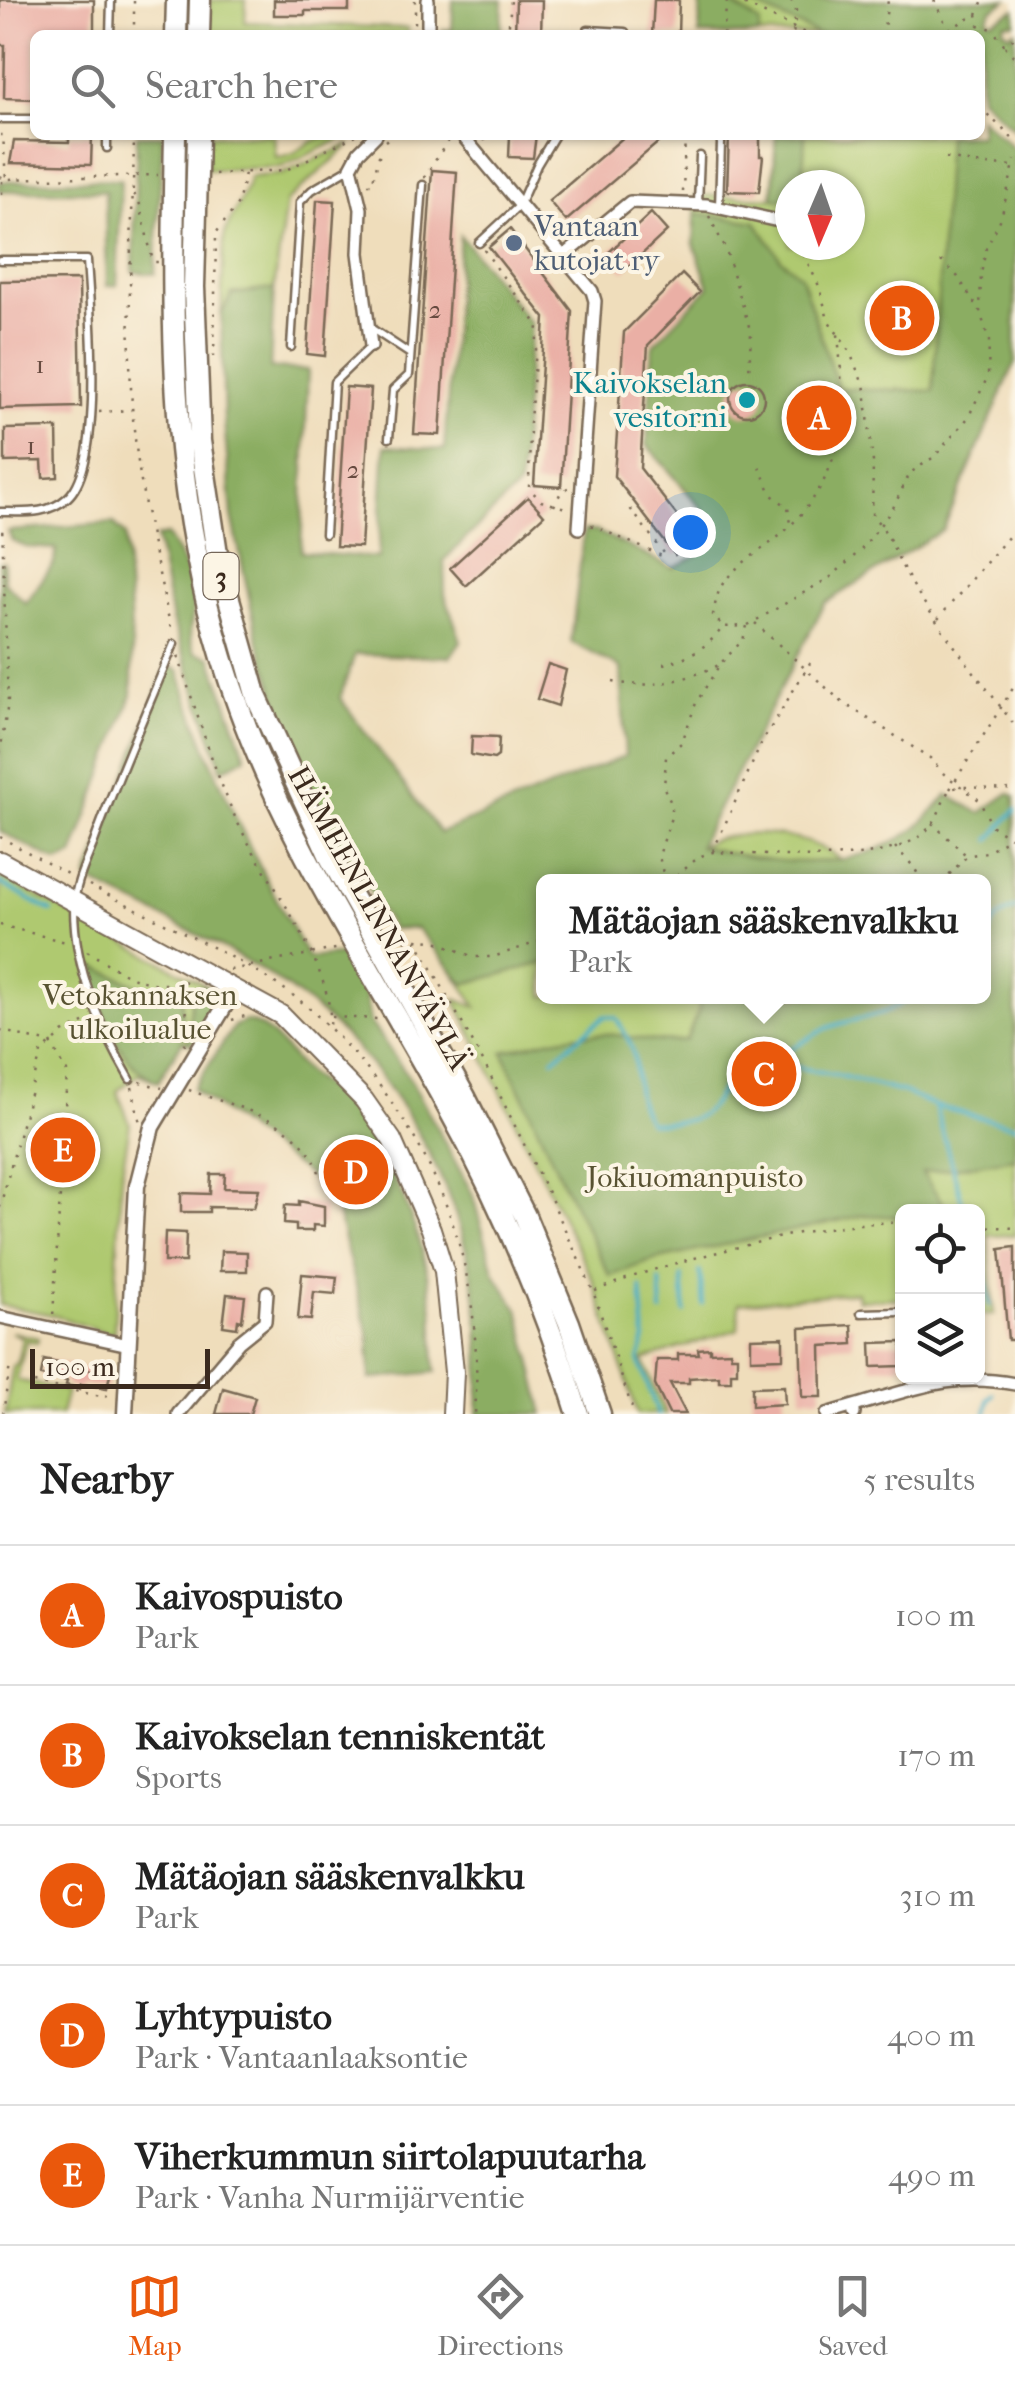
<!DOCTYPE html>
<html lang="en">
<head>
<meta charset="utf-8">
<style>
  :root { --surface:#fff; --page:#f6f6f6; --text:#222; --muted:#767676; --line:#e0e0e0; --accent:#ea580c }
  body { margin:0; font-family:"IM FELL French Canon",serif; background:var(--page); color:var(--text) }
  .controls { position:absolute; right:30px; bottom:30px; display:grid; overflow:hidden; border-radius:15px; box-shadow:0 2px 8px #0004 }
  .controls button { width:90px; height:90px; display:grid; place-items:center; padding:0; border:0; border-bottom:2px solid var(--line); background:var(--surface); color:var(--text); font:50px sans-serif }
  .compass { position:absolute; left:775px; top:170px; width:90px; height:90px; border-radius:50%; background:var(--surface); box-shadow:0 2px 8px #0004; rotate:182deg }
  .scale { position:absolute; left:30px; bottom:25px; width:180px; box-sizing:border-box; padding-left:10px; border:5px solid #3b2a1e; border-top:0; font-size:28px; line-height:35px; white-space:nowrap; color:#3b2a1e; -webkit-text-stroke:8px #fcf5e5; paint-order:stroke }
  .you { position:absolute; left:690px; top:532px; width:35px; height:35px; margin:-25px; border:8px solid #fff; border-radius:50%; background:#1a73e8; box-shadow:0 0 0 15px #1a73e833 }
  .badge { display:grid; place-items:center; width:65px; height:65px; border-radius:50%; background:var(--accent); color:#fff; font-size:32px; font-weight:700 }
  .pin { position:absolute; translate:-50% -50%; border:5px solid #fff; box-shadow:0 2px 10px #0006 }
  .popup { position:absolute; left:536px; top:874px; width:455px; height:130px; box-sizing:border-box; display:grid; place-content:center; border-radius:15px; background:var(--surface); filter:drop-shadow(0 2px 8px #0005); font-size:32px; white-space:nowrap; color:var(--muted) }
  .popup b { font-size:38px; color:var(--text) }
  .popup::after { content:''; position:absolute; left:50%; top:100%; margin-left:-20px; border:20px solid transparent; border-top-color:var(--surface) }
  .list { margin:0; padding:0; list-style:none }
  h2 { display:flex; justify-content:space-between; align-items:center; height:130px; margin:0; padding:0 40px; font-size:42px }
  h2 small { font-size:32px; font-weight:400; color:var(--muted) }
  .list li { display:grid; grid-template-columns:65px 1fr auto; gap:30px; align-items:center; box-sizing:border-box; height:140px; padding:0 40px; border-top:2px solid var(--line) }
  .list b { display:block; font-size:38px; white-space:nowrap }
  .list p { margin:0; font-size:32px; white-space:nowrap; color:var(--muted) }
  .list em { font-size:32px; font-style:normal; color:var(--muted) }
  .icon { flex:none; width:55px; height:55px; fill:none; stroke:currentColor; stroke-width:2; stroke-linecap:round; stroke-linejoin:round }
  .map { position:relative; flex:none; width:1015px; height:1414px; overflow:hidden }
  .search { position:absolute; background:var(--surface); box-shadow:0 2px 8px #0004; left:30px; right:30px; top:30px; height:110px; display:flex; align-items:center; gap:25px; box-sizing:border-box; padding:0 35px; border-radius:15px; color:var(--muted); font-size:38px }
  .sheet { height:830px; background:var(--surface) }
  nav { display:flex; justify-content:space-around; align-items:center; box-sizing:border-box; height:140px; border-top:2px solid var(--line); background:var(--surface); font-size:28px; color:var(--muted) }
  nav a { display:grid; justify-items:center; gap:5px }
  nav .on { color:var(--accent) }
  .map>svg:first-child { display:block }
</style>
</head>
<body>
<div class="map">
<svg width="1015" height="1414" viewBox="0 0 1015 1414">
  <rect width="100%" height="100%" fill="#fcf5e5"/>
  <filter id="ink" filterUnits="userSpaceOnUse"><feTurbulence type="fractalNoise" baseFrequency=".01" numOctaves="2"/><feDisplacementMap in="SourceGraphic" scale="20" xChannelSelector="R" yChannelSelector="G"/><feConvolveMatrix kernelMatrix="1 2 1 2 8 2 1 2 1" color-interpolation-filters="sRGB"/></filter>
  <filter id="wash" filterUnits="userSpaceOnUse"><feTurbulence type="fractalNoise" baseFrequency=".0048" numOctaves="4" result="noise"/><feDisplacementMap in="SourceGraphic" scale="40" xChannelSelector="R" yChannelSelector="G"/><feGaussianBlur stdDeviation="2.25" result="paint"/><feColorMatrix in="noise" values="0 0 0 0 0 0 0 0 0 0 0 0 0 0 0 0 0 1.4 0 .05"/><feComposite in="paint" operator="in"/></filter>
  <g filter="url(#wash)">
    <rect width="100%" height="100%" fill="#efddbb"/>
    <path fill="#afc96f" stroke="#757a46" stroke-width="2.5" fill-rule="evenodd" d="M210,0H246L245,22L408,28V35H209Z
      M701,0H887L884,35H699Z
      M980,118L1015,149V362L943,530L825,603L791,668L673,568L698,556L704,511L647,445L653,345L709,287L694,244L696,195L772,198L776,135H980ZM790,185H850V245H790Z
      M207,135H274L276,157C306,156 310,129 347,137L281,167L207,170Z
      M351,144L286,202L274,289L232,294L221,315L224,237C229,217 244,200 250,177L282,174Z
      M763,834C814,838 828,849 867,880L874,882H662C698,842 709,835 763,834Z
      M1015,859V1235L987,1236L994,1314L978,1315V1212H902V1298L858,1300L857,1292L739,1303L738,1329L643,1360L666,1414H638L592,1278L455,999L477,1007L446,962L462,954L544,944V996H984V882Z
      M0,876L205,985C228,1003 202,1026 191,1044L182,1042L158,1082L139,1074L117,1091L130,1124L121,1177L114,1332L107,1333L53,1315L0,1305Z
      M11,1332L38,1338L37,1343L26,1340L17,1380L67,1391L61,1414H5L13,1365H17L22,1337Z"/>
    <path fill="#8bad62" stroke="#636c40" stroke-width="2.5" d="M453,0H503L501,35H443V30H452Z
      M701,0H726L760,23L759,35H699Z
      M743,0H1007L991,10L987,19L992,21L1015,9V23H1005L1003,29L1010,34L1015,30V130L980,97V35H819Z
      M980,118L1015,149V362L943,530L825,603L699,846C770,864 845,875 909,833C924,824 936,807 948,795L980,813L1009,793L1015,796V1158L922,1173L948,1211L902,1212V1217L865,1215L654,1260L610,1276L564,1185L503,1052C538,1042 569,1033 606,1034C634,1036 659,1045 686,1040L700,1007L693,997L984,996V882H544V963L464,984L417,928L392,929L302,776L258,640L232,516L224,419L221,315L232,294L274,289L270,368L308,370L301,552L378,558L385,446L444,450L460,235L531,324L519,486L444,560L445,595L461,641L450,657L355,654L340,698L440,833L625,756L621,668L571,642L584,531H596L673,568L698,555L704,511L647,445L653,345L709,287L694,244L696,213L756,222L781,259L801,276L838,388L933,391L947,135H980Z
      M137,135H163L155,274L133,272Z
      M776,135H805L803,176L790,184L789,200L773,198Z
      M121,179L117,285L107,286L105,191H0V182Z
      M113,523L125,535L132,646V695L73,856L57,862L0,831V562H4V582L26,603L54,563L56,549L26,547L12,541L8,531Z
      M167,535C180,557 194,578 194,604C193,627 185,628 195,652L211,657L246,757L222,770L172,620L156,537Z
      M167,666L179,670C209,772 257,864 308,958L346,954L363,983L370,1022L412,1082L472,1193L495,1274L519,1310L544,1414H478C480,1368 481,1323 472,1277C451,1165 382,1054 288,988C226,944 154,915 87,879Z
      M91,965L149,990L182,988V1042L158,1082C116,1064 101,1009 89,968Z
      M205,985C229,1004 205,1027 191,1044L187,1043L192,990Z
      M246,1021C271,1026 286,1052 303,1069C318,1084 336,1092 350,1108C395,1164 426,1240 433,1311C435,1332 433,1352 436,1372L370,1379L369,1337L332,1193L193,1089L234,1026Z"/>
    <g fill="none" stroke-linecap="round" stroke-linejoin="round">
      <path stroke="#45adc4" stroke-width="4" d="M990,840L1015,810
        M0,883L52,912
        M984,962C991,932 983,924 1015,908
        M553,1059L605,1016L616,1018C622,1028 629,1038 632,1049C640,1076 631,1095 649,1122C733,1128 703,1084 755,1060C767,1054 780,1054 792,1048C806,1042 818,1030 833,1026C868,1014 880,1020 912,996
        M759,1060L837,1075L905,1093L935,1106L1015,1126
        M935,1106L965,1212
        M978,1252L984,1268L990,1305
        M700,1272L703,1304
        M682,1277L685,1312
        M660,1281L662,1312
        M641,1288L645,1339L639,1360L658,1414
        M986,1414L988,1399L993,1394"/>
    </g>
    <g id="blocks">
      <path fill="#eaafa5" d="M0,0H94V35H35V99L4,98L5,45H0Z
        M274,0H349V11H305V15H274Z
        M516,0H542L541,35H515Z
        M654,0H679L678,35H652Z
        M69,135H92L91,165L10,163L14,141L69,142Z
        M510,135H536L533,158L509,157Z
        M626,135H667L566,221L549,201Z
        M729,135H760V156H763L759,192L727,191Z
        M432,170L457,172L440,435L414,434Z
        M317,200L335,201L325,356L307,354Z
        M651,213L667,231L624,271L608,253Z
        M510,229L572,311L561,487L534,485L545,318L489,247Z
        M682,274L700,292L648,345L640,468L695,539L675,555L614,476L624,332Z
        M79,280L81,407L0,409V281Z
        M730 398a17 17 0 1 1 34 0a17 17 0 1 1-34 0Z
        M346,387L371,389L361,547L336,546Z
        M57,428L58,477L43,478L42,461L5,462V429Z
        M528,497L544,515L466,586L450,568Z
        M548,664L566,670L558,706L537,699Z
        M472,736L499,737L498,756L494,759L471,755Z
        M211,1174H225L224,1188L259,1189L254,1208L209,1207V1212H181V1193L210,1194Z
        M299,1201L324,1206V1226L313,1225V1231H296V1225L284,1224L285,1205L299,1206Z
        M165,1232L186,1233L185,1262H164Z
        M1015,1247V1340H1008L1000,1249Z
        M221,1251L247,1252V1271H220Z
        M302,1274L337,1277L335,1294L314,1292L311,1320L298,1319Z
        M227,1294L245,1296L242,1321L238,1320L237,1328L223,1326Z
        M852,1325L853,1344L821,1346L822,1397H802L800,1328Z
        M783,1337V1358L751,1359V1338Z
        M902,1342V1366L872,1367L871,1343Z
        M710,1348V1352L730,1351L731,1356H737V1372H731V1381H719V1376L689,1378V1383H670L686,1414H669L655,1385L657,1360H678V1354H699L698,1349Z
        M44,1360L110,1374L107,1388L81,1384L80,1389L66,1385L67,1381L41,1375Z
        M784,1386L785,1404L752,1406V1387Z
        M223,1388L255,1397L250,1414H216Z"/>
    </g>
  </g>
  <g filter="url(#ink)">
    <use href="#blocks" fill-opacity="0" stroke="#7a6955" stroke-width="2.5"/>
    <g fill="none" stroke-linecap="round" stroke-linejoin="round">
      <defs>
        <path id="service" d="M110,35L111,0
          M588,35V30L625,32V35
          M0,119H35
          M107,148V135
          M698,203L700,156
          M719,207L721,143
          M479,243L519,206L537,165L555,135
          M0,260H87C90,310 105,465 67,498C48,515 24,512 0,512
          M369,327L410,354
          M291,347L300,202L312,190L350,168
          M389,438L393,390L409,375L423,185
          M325,534L334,382L370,347
          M130,1079C100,1027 74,969 74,908C74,886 86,862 94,842C118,775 147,710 174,644
          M861,1313L902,1312"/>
        <path id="minor" d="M428,0V35
          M462,135L592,291L595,301L579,528
          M563,257L630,202L707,205L774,220
          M371,346L359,253L361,209L351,167L359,152L376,135
          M0,1317L129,1345
          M178,1414L239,1342L265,1321L267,1292
          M827,1414L854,1406
          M854,1414V1406C914,1389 951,1372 1015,1384"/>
        <path id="tertiary" d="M125,1414L137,1186L152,1127L235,989"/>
        <path id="secondary" d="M0,861L281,1015L364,1100L392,1140L431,1229L444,1271L454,1372L452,1414"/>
        <path id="trunk" d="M176,35L177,0
          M199,35L200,0
          M175,135C171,336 168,516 239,708C290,848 374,973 445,1102C500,1201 545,1306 578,1414
          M198,135L194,287L200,441L218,560L257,698L331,859L465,1097L525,1216L569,1323L600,1414"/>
      </defs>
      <use href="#service" stroke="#7a6955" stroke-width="11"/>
      <use href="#minor" stroke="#7a6955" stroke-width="16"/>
      <use href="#tertiary" stroke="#7a6955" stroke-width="19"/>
      <use href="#secondary" stroke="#7a6955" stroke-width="22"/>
      <use href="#trunk" stroke="#7a6955" stroke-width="25"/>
      <path stroke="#7a6955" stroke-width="2.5" stroke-dasharray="2.5 8" stroke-linecap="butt" d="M415,0V35
        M735,0L809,35
        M791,0L796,10L793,35
        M934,0L951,35
        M977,14L979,25L992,29L1004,44L1015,38
        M949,29L977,14L983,0
        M134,35V0
        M508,35L511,0
        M723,35L727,0
        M883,35L888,0
        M1005,46L1015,58
        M980,107L1015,141
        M0,135H3L6,179H0
        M134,135C133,225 126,315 132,405C137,483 156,558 172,634
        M385,141L393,135
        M483,141L488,135
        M946,158L985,165L1015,166
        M215,174L286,170L356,135
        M0,176L6,179L158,175
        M424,178L449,139
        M2,181V195
        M368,184H372L381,148
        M683,192L685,135
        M134,194L139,201L153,262H158
        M709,216L726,250L751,333L749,374
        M783,227L790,232
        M799,245L820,288L828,320L849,350L865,389L873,462L872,516C890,532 896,557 908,577C939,630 979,677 1015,726
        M484,250L538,326L530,420L529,488L541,501L569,509
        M941,261L958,277L979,310
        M214,357L216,233L238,204L245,173
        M99,412L131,410
        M759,467L772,495L788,507L790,525
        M554,506L560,494L569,487
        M591,525L664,557V553L626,503
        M938,619L1015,529
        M755,623L842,702L930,758L944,774L979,800L992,826L1010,837
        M748,625L831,577L861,550L893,508L910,473L934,457L968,418L988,376L989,341L980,311L981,274L986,249L1001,218L1015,160
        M178,656C196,710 212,765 235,817C261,874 335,965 330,1027
        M664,664C685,659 710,646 722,628
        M613,682C653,689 682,681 719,665
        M0,753L8,703L2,524
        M950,789L1015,685
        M932,823L966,855
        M0,837L69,875
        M895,847L914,867L922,882
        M713,851L762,742L810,663
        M668,881C685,873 694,855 713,852C767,853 886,871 927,830C939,819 941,802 950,789C971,783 993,793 1015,788
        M665,882L659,856L671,817V803L664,788L666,757L682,742L696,703L720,664L743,640L747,626L723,627L713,615C715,605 717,593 722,585C737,562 768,548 787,529C848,470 845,412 838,334
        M942,882L967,856L986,852L1015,835
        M89,885C154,919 223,949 284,989C314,1009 337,1035 361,1062C447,1165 484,1280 475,1414
        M0,925L66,942
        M417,939L439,942L473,957H493L544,940
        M394,940L417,941L484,1063L552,1201L593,1291L634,1414
        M87,951C125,974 143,991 189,981
        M230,970L340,948
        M332,1017L378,1019
        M232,1020L248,1015
        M0,1030L49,1043
        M51,1043L67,1072L53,1317
        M185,1045L188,983
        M140,1082L162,1088
        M132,1087L140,1123
        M189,1090C239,1109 306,1119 321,1179
        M0,1207L41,1053L63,1033L90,1020
        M978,1226L1015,1228
        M595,1291C643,1271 692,1258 743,1246C796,1233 847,1221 902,1223
        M34,1383L106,1397L110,1377
        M71,1388L74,1375
        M3,1414L10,1365"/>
      <use href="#service" stroke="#fff" stroke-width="6"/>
      <use href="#minor" stroke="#fff" stroke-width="11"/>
      <use href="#tertiary" stroke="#fff" stroke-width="14"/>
      <use href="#secondary" stroke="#fff" stroke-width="18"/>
      <use href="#trunk" stroke="#fff" stroke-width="20"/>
    </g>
  </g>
  <circle fill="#5c6f8a" stroke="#fcf5e5" stroke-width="4" cx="514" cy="243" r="10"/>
  <circle fill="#0f9aa8" stroke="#fcf5e5" stroke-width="4" cx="747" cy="400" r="10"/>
  <g text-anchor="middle" stroke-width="8" stroke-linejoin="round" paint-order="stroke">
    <g font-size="25" fill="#674b40">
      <text x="435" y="318">2</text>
      <text x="40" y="373">1</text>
      <text x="31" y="454">1</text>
      <text x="353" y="478">2</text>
    </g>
    <rect fill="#fcf5e5" stroke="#75675a" stroke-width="2.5" x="203.5" y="553" width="35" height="46" rx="8"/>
    <g font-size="28" font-weight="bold" fill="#3b2a1e">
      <text x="221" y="586">3</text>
    </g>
    <g font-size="30" fill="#4e5e75" stroke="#fcf5e5" text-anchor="start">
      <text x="534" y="236">Vantaan<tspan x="534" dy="34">kutojat ry</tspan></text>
    </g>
    <g font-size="30" fill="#0d838f" stroke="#fcf5e5" text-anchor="end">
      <text x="727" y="393">Kaivokselan<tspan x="727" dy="34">vesitorni</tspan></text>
    </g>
    <g font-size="30" fill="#3b2a1e" stroke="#fcf5e5">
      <text transform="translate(379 918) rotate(61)" y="10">HÄMEENLINNANVÄYLÄ</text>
    </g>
    <g font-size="30" fill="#585232" stroke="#fcf5e5">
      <text x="140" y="1005">Vetokannaksen<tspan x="140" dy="34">ulkoilualue</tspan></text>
      <text x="695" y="1187">Jokiuomanpuisto</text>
    </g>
  </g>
</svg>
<div class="controls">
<button><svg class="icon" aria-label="locate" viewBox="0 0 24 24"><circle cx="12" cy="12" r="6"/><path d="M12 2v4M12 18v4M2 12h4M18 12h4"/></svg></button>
<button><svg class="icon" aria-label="layers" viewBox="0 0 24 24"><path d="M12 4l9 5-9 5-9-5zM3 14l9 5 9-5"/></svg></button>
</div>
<svg class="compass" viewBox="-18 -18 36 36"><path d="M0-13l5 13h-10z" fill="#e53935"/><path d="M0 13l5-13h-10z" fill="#767676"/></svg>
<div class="scale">100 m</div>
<div class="you"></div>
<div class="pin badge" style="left:819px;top:418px">A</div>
<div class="pin badge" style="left:902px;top:318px">B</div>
<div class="pin badge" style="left:764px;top:1074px">C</div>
<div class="popup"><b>Mätäojan sääskenvalkku</b>Park</div>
<div class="pin badge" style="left:356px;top:1172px">D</div>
<div class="pin badge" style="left:63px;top:1150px">E</div>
<div class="search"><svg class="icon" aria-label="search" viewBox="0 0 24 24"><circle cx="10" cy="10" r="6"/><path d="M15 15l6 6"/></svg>Search here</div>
</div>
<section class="sheet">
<h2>Nearby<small>5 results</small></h2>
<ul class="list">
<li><span class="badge">A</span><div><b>Kaivospuisto</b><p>Park</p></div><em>100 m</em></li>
<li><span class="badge">B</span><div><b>Kaivokselan tenniskentät</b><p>Sports</p></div><em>170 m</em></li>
<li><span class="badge">C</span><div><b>Mätäojan sääskenvalkku</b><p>Park</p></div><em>310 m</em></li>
<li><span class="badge">D</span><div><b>Lyhtypuisto</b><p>Park · Vantaanlaaksontie</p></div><em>400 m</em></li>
<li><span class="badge">E</span><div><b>Viherkummun siirtolapuutarha</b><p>Park · Vanha Nurmijärventie</p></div><em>490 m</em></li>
</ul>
</section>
<nav>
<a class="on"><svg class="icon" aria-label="map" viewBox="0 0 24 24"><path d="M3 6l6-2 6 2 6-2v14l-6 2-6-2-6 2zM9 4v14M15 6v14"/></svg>Map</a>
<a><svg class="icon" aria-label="directions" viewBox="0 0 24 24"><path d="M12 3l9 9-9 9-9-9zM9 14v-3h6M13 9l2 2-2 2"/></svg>Directions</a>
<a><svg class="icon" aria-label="saved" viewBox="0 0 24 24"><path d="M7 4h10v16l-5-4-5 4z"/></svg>Saved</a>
</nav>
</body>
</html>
